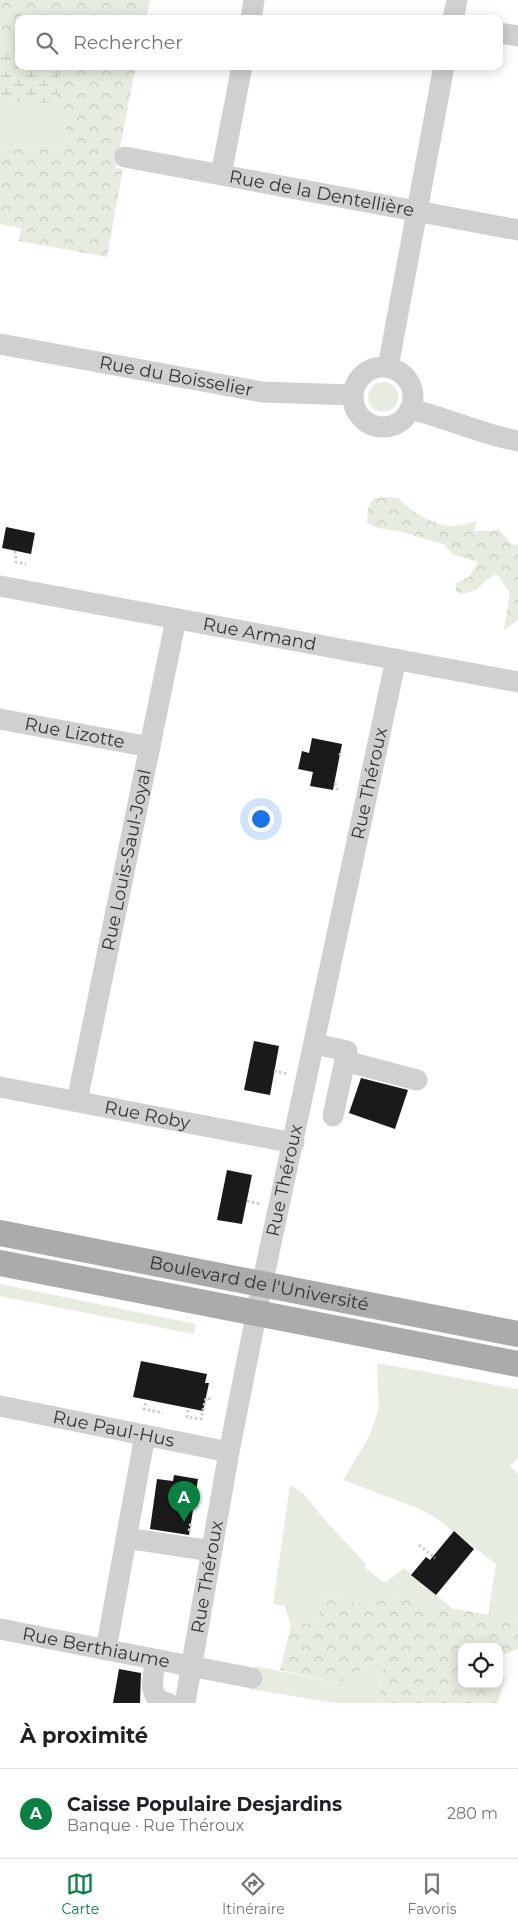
<!DOCTYPE html>
<html lang="fr">
<head>
<meta charset="utf-8">
<style>
  :root { --surface:#fff; --page:#f2f2f2; --text:#202124; --muted:#757577; --line:#e0e0e0; --accent:#0b8043 }
  body { margin:0; font-family:Montserrat,sans-serif; background:var(--page); color:var(--text) }
  .controls { position:absolute; right:15px; bottom:15px; display:grid; overflow:hidden; border-radius:10px; box-shadow:0 2px 12px #0003 }
  .controls button { width:45px; height:45px; display:grid; place-items:center; padding:0; border:0; border-bottom:1px solid var(--line); background:var(--surface); color:var(--text); font:25px sans-serif }
  .you { position:absolute; left:260px; top:818px; width:18px; height:18px; margin:-12px; border:4px solid #fff; border-radius:50%; background:#1a73e8; box-shadow:0 0 0 8px #1a73e833 }
  .badge { display:grid; place-items:center; width:32px; height:32px; border-radius:50%; background:var(--accent); color:#fff; font-size:16px; font-weight:700 }
  .pin { position:absolute; translate:-50% -41px; filter:drop-shadow(0 1px 2px #0008) }
  .pin::after { content:''; position:absolute; top:26px; width:18px; height:15px; background:inherit; clip-path:polygon(0 0,100% 0,50% 100%) }
  .list { margin:0; padding:0; list-style:none }
  h2 { display:flex; justify-content:space-between; align-items:center; height:65px; margin:0; padding:0 20px; font-size:21px }
  h2 small { font-size:16px; font-weight:400; color:var(--muted) }
  .list li { display:grid; grid-template-columns:32px 1fr auto; gap:15px; align-items:center; box-sizing:border-box; height:90px; padding:0 20px; border-top:1px solid var(--line) }
  .list b { display:block; font-size:19px; white-space:nowrap }
  .list p { margin:0; font-size:16px; white-space:nowrap; color:var(--muted) }
  .list em { font-size:16px; font-style:normal; color:var(--muted) }
  .icon { flex:none; width:28px; height:28px; fill:none; stroke:currentColor; stroke-width:2; stroke-linecap:round; stroke-linejoin:round }
  .map { position:relative; flex:none; width:518px; height:1703px; overflow:hidden }
  .search { position:absolute; background:var(--surface); box-shadow:0 2px 12px #0003; left:15px; right:15px; top:15px; height:55px; display:flex; align-items:center; gap:12px; box-sizing:border-box; padding:0 18px; border-radius:10px; color:var(--muted); font-size:19px }
  .sheet { height:155px; background:var(--surface) }
  nav { display:flex; justify-content:space-around; align-items:center; box-sizing:border-box; height:70px; border-top:1px solid var(--line); background:var(--surface); font-size:14px; color:var(--muted) }
  nav a { display:grid; justify-items:center; gap:2px }
  nav .on { color:var(--accent) }
  .map>svg:first-child { display:block }
</style>
</head>
<body>
<div class="map">
<svg width="518" height="1703" viewBox="0 0 518 1703">
  <defs>
    <pattern id="forest-crowns" width="20" height="18" patternUnits="userSpaceOnUse" patternTransform="scale(1.25)"><rect width="20" height="18" fill="#e6ecdf"/><path d="M2 6a3 3 0 1 1 6 0M12 15a3 3 0 1 1 6 0" fill="none" stroke="#c6cbc0"/></pattern>
    <pattern id="wetland-marsh" width="20" height="14" patternUnits="userSpaceOnUse" patternTransform="scale(1.25)"><rect width="20" height="14" fill="#e6ecdf"/><path d="M1 5h8M5 5V1M11 12h8M15 12V8" fill="none" stroke="#c6cbc0"/></pattern>
  </defs>
  <rect width="100%" height="100%" fill="#fff"/>
  <path fill="#e6ecdf" d="M0,101L53,103L67,121L64,143L57,149L42,145L0,149Z
    M368 397a15 15 0 1 1 30 0a15 15 0 1 1-30 0Z
    M0,1284L196,1324L194,1334L0,1296Z
    M377,1363L518,1389V1458L510,1466L518,1474V1620L488,1615L496,1564L435,1517L417,1508L343,1480L370,1435L379,1407Z
    M290,1485L303,1493L324,1519L366,1564L364,1567L385,1583L404,1568L453,1609L397,1599L356,1604L343,1597L322,1595L319,1622L291,1626L285,1606L273,1604Z
    M385,1656L378,1703H335L250,1689L255,1666L339,1683Z"/>
  <path fill="url(#forest-crowns)" d="M0,0H150L146,19H19V48L0,42Z
    M52,66H136L116,168L123,169L107,257L19,241L21,228L0,224V149L42,145L57,149L64,143L67,121L53,103L58,89L59,74Z
    M385,497L398,498C412,512 433,526 454,526C461,526 469,522 477,521L474,531H488L498,529L512,544L518,545V620L504,630L510,591C504,586 502,580 496,574L486,580L476,590L463,594L456,592V583L469,577L478,562L454,555L443,544L398,531L378,528L367,523L368,508L374,498Z
    M322,1595L343,1597L356,1604L397,1599L518,1620V1649L500,1656L499,1658V1647H462V1684H499V1674L505,1678L498,1703H378L385,1656L339,1683L280,1670L291,1626L319,1622Z"/>
  <path fill="url(#wetland-marsh)" d="M0,42L19,48V66H52L59,74L58,89L53,103L0,101Z"/>
  <path fill="#1a1a1a" d="M6,527L35,533L31,554L2,548Z
    M312,738L342,744L333,790L310,786L313,772L298,769L302,751L309,753Z
    M254,1041L279,1046L270,1095L244,1090Z
    M361,1078L408,1090L395,1129L349,1113Z
    M227,1170L252,1175L242,1224L217,1220Z
    M141,1361L207,1374L205,1383H209L203,1411L133,1397Z
    M174,1475L198,1479L189,1535L150,1529L157,1479L173,1481Z
    M454,1531L474,1549L436,1595L411,1575L426,1557L430,1560Z
    M119,1669L141,1673L140,1703H113Z"/>
  <g fill="none" stroke-linecap="round" stroke-linejoin="round">
    <path stroke="#cdcdcd" stroke-width="3" stroke-dasharray="2.5 2.5" stroke-linecap="butt" d="M15,551L16,562L26,564
      M339,755L344,753
      M335,783L338,791
      M274,1071L288,1074
      M247,1201L261,1204
      M146,1403L144,1409L163,1413
      M188,1410L187,1417L201,1419L206,1398L212,1399
      M189,1531L191,1522
      M419,1545L435,1558"/>
    <g stroke="#d0d0d0" stroke-width="21">
      <path d="M251,19L254,0"/>
      <path d="M453,19L457,0"/>
      <path d="M499,33L518,36"/>
      <path id="s1" d="M125,157L518,230"/>
      <path d="M221,175L242,66"/>
      <path id="s2" d="M0,344L262,392L352,395"/>
      <circle cx="383" cy="397" r="30"/>
      <path d="M388,367L444,66"/>
      <path d="M410,409C447,418 481,434 518,441"/>
      <path id="s3" d="M0,586L518,682"/>
      <path id="s4" d="M0,719L150,747"/>
      <path d="M315,1044L347,1051L333,1116"/>
      <path d="M345,1061L417,1080"/>
      <path id="s5" d="M0,1087L294,1143"/>
      <path id="s6" d="M77,1101L176,619"/>
      <path id="s7" d="M0,1406L229,1452"/>
      <path d="M126,1538L212,1551"/>
      <path id="s8" d="M0,1629L252,1678"/>
      <path d="M106,1650L145,1435"/>
      <path d="M156,1660C153,1676 146,1699 168,1703"/>
      <path id="s9" d="M185,1703L229,1452L262,1285L396,659"/>
    </g>
    <g stroke="#ababab" stroke-width="26">
      <path id="s10" d="M0,1233L518,1334"/>
      <path d="M0,1263L518,1364"/>
    </g>
  </g>
  <g text-anchor="middle" stroke-width="5" stroke-linejoin="round" paint-order="stroke">
    <g font-size="18" fill="#333" stroke="#fff">
      <text dy="6" stroke="none"><textPath href="#s1" startOffset="200">Rue de la Dentellière</textPath></text>
      <text dy="6" stroke="none"><textPath href="#s2" startOffset="179">Rue du Boisselier</textPath></text>
      <text dy="6" stroke="none"><textPath href="#s3" startOffset="264">Rue Armand</textPath></text>
      <text dy="6" stroke="none"><textPath href="#s4" startOffset="76">Rue Lizotte</textPath></text>
      <text dy="6" stroke="none"><textPath href="#s9" startOffset="938">Rue Théroux</textPath></text>
      <text dy="6" stroke="none"><textPath href="#s6" startOffset="246">Rue Louis-Saul-Joyal</textPath></text>
      <text dy="6" stroke="none"><textPath href="#s5" startOffset="150">Rue Roby</textPath></text>
      <text dy="6" stroke="none"><textPath href="#s9" startOffset="532">Rue Théroux</textPath></text>
      <text dy="6" stroke="none"><textPath href="#s10" startOffset="264">Boulevard de l'Université</textPath></text>
      <text dy="6" stroke="none"><textPath href="#s7" startOffset="116">Rue Paul-Hus</textPath></text>
      <text dy="6" stroke="none"><textPath href="#s9" startOffset="128">Rue Théroux</textPath></text>
      <text dy="6" stroke="none"><textPath href="#s8" startOffset="98">Rue Berthiaume</textPath></text>
    </g>
  </g>
</svg>
<div class="controls">
<button><svg class="icon" aria-label="locate" viewBox="0 0 24 24"><circle cx="12" cy="12" r="6"/><path d="M12 2v4M12 18v4M2 12h4M18 12h4"/></svg></button>
</div>
<div class="you"></div>
<div class="pin badge" style="left:184px;top:1522px">A</div>
<div class="search"><svg class="icon" aria-label="search" viewBox="0 0 24 24"><circle cx="10" cy="10" r="6"/><path d="M15 15l6 6"/></svg>Rechercher</div>
</div>
<section class="sheet">
<h2>À proximité<small></small></h2>
<ul class="list">
<li><span class="badge">A</span><div><b>Caisse Populaire Desjardins</b><p>Banque · Rue Théroux</p></div><em>280 m</em></li>
</ul>
</section>
<nav>
<a class="on"><svg class="icon" aria-label="map" viewBox="0 0 24 24"><path d="M3 6l6-2 6 2 6-2v14l-6 2-6-2-6 2zM9 4v14M15 6v14"/></svg>Carte</a>
<a><svg class="icon" aria-label="directions" viewBox="0 0 24 24"><path d="M12 3l9 9-9 9-9-9zM9 14v-3h6M13 9l2 2-2 2"/></svg>Itinéraire</a>
<a><svg class="icon" aria-label="saved" viewBox="0 0 24 24"><path d="M7 4h10v16l-5-4-5 4z"/></svg>Favoris</a>
</nav>
</body>
</html>
